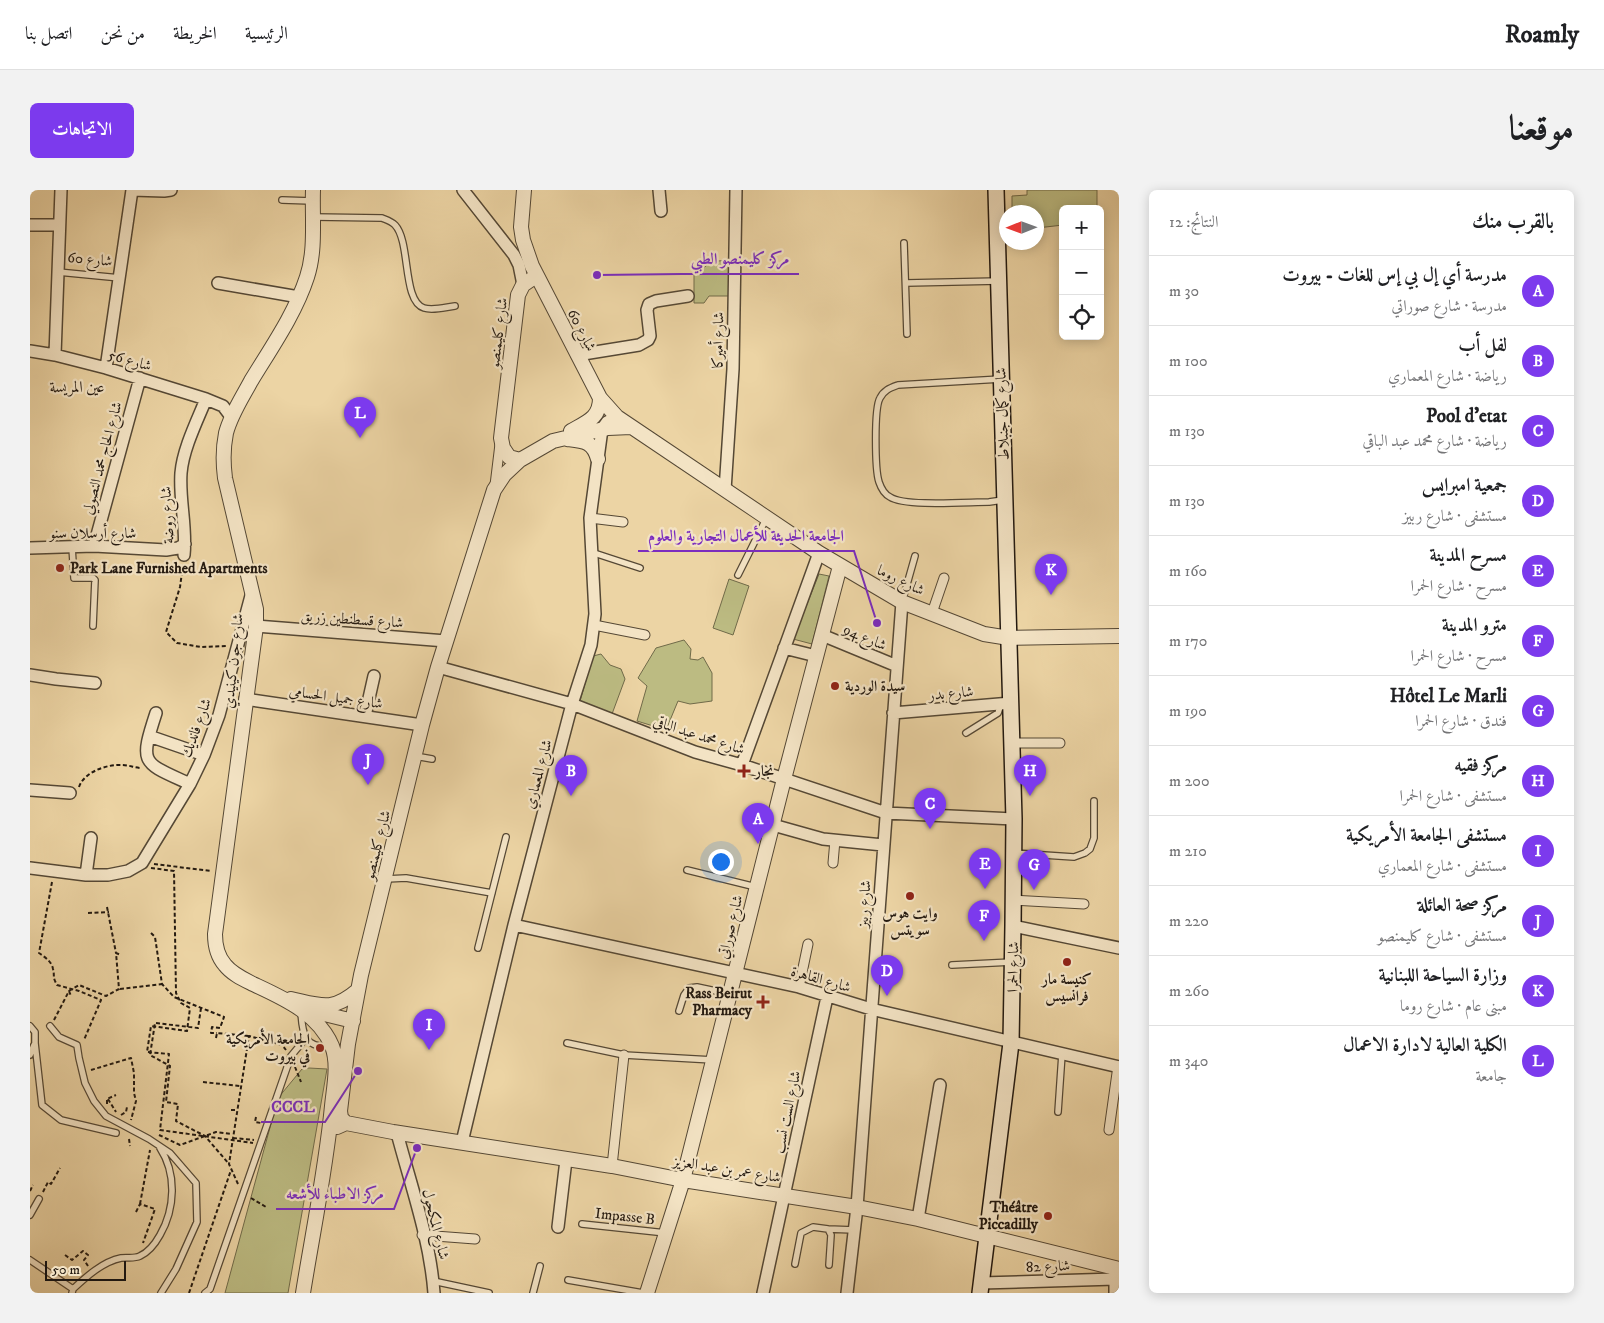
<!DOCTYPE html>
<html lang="ar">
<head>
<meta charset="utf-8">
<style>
  :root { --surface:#fff; --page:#f2f2f2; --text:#202124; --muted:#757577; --line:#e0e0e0; --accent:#7c3aed }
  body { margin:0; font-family:"IM FELL DW Pica",Amiri,serif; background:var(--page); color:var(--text); direction:rtl }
  .controls { position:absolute; right:15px; top:15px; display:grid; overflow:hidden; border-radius:8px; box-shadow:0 2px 12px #0003 }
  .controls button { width:45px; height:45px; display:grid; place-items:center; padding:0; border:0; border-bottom:1px solid var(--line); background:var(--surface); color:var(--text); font:25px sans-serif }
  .compass { position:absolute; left:969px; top:15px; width:45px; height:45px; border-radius:50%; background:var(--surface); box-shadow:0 2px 12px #0003; rotate:269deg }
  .scale { position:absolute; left:15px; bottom:12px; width:81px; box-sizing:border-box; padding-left:5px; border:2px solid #231910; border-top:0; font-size:14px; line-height:18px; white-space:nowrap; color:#231910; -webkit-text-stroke:4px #f3e3c4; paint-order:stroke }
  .you { position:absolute; left:690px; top:671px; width:18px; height:18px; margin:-12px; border:4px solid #fff; border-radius:50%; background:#1a73e8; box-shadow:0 0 0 8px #1a73e833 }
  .badge { display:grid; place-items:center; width:32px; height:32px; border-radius:50%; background:var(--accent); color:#fff; font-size:16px; font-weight:700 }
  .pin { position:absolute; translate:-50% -41px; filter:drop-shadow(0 1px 2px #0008) }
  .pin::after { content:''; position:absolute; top:26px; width:18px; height:15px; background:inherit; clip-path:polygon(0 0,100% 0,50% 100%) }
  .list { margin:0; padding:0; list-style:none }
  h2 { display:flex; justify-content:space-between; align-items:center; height:65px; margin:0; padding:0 20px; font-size:21px }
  h2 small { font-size:16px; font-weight:400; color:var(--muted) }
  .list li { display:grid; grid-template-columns:32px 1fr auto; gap:15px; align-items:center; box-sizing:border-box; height:70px; padding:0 20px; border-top:1px solid var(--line) }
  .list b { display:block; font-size:19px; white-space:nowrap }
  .list p { margin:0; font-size:16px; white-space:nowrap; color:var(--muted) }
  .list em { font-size:16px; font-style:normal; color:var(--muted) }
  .icon { flex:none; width:28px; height:28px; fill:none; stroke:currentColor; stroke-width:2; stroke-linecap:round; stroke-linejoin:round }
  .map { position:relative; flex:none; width:1089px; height:1103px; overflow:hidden; direction:ltr; border-radius:8px }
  header { display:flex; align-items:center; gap:30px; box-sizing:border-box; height:70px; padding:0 25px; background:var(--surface); border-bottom:1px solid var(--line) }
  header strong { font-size:24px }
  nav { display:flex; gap:28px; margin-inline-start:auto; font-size:18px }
  .intro { display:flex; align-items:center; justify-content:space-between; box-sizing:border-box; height:120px; padding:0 30px }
  h1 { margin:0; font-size:35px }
  .button { padding:12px 22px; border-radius:8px; background:var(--accent); color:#fff; font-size:18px; font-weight:700 }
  main { display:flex; gap:30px; padding:0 30px }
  aside { flex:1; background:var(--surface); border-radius:8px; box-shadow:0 2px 12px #0003 }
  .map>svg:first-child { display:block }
</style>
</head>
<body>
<header>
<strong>Roamly</strong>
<nav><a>الرئيسية</a><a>الخريطة</a><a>من نحن</a><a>اتصل بنا</a></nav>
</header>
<div class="intro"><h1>موقعنا</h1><a class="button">الاتجاهات</a></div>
<main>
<aside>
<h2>بالقرب منك<small>النتائج: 12</small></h2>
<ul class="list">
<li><span class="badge">A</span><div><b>مدرسة أي إل بي إس للغات - بيروت</b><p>مدرسة · شارع صوراتي</p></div><em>30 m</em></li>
<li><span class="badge">B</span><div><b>لفل أب</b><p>رياضة · شارع المعماري</p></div><em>100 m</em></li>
<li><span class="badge">C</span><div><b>Pool d’etat</b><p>رياضة · شارع محمد عبد الباقي</p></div><em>130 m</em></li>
<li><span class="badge">D</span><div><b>جمعية امبرايس</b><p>مستشفى · شارع ربيز</p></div><em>130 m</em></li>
<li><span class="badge">E</span><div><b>مسرح المدينة</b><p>مسرح · شارع الحمرا</p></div><em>160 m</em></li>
<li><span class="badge">F</span><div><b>مترو المدينة</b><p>مسرح · شارع الحمرا</p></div><em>170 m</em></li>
<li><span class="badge">G</span><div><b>Hôtel Le Marli</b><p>فندق · شارع الحمرا</p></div><em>190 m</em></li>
<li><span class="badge">H</span><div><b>مركز فقيه</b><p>مستشفى · شارع الحمرا</p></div><em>200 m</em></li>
<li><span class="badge">I</span><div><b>مستشفى الجامعة الأمريكية</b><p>مستشفى · شارع المعماري</p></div><em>210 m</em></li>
<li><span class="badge">J</span><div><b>مركز صحة العائلة</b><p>مستشفى · شارع كليمنصو</p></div><em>220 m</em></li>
<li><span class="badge">K</span><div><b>وزارة السياحة اللبنانية</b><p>مبنى عام · شارع روما</p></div><em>260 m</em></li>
<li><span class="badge">L</span><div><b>الكلية العالية لادارة الاعمال</b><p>جامعة</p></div><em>340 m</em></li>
</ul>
</aside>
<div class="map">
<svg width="1089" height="1103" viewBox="0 0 1089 1103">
  <rect width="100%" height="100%" fill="#ecd4a4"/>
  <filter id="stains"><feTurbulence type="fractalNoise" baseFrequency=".004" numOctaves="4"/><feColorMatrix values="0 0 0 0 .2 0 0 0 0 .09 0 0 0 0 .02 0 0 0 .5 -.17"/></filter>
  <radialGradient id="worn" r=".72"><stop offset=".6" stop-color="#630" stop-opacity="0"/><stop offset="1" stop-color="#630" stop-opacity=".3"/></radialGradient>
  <path fill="#bcbb82" stroke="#706a49" d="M997,0H1067V19H1033V35L1007,38L1006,22H982V6L997,5Z
    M698,70L700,106H679L674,113H664V78L675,77L679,72Z
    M789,384L799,386L782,454L763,449Z
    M699,389L719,396L703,445L683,438Z
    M654,450L661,459L660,469L668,470L673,467L682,483V511L660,514L648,511L636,540L607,531L617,496L608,488L626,458Z
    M571,464L580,475L591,479L595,489L582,524L550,511L563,466Z
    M279,878L297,879L258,1103H195L248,908L272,879Z"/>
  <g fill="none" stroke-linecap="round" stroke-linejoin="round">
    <defs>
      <path id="service" d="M252,10L282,11
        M284,27L352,28C357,30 361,31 365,35C381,52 372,111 394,118C403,121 416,117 425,116
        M874,53L877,144
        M28,82L90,88
        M876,93L969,91
        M971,189L868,195C860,198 854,200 850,208C844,218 845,280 849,292C851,298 854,304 860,307C875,317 938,312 959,312L973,310
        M42,357L44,388H63L65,390L63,436
        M561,362L610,378
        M708,385L736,329
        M872,412L885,366
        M936,543L968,523L971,514
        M385,566L402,569
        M984,663L1044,667L1055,663L1060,659L1064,648V611
        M657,680L726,697
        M356,689L376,688L462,703
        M448,758L476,647
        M922,775L982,772
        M271,821C272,843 274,859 301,856
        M649,821L654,805L659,798L667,797L700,804
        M0,836L5,842V853L12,915L31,930L86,943
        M20,836L29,847L47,855L49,868L55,893L64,911L76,926L119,949L140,963L166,993L167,1032L146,1079L131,1103
        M537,853L594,865L683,870
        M0,865L4,855
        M1028,922L1032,864
        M0,1025L9,1009
        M552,1034L636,1043
        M798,1039L824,1040
        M0,1070L43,1099
        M765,1074L771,1043L783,1037L798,1039L801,1045L799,1075
        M538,1090L613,1103
        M403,1091L459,1103
        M42,1103L43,1099C56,1087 72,1072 91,1068C97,1067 104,1069 110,1066C119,1062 125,1054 130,1045C145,1019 147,984 130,958
        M175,1103L180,1099L261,866L276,848
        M503,1103L510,1076"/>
      <path id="pedestrian" d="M465,295L470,254
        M560,328L593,332
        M902,423L914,388
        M564,435L615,445
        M982,553H1030
        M803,673L805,650
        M983,710L1054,714
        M769,797L778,754
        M1079,940L1088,876
        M582,976L594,865
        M392,1045L445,1049"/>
      <path id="minor" d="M102,0L134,1L141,0
        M433,0L484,65L489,75L493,95
        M629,0L631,21
        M0,35H29
        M188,93L269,107
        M0,161L25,165L76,178L176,209L193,216L202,228
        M25,165L31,0
        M547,165L609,155L618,150L620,146L617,120L619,114L626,111L658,106
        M76,178L102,0
        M695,300L703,179L706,0
        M64,356L110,188
        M0,358L64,356L136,360L148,358L155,354
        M154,365C157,337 149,310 151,283C153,259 167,231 176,209
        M226,436L416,451
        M792,445L867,476
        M754,458L786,466
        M408,477L542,514L665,562L712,575L856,623L984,629
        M0,485L26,489L65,493
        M215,509L392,535
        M126,523C109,575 112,572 160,594
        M863,523L981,513
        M335,526L344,486
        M119,546L174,565
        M712,575L789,363
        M0,600L40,603
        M743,635L793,649L853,655
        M0,678L56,685H78L98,681L112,673L160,594L174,565L189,525L222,402
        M56,685L61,648
        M484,735L769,797L841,819L1089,877
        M983,736L1089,758
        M367,943C381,996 400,1049 404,1103
        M432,952L484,735L542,514L561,455L565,424L560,328L572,239L577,232L587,227
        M888,1029L910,895
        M528,1037L536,970
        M951,1093L1085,1089
        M733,1103L797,807
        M817,1103L827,1017L872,412
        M1085,1103V1082"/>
      <path id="tertiary" d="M494,0L491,37L493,50L502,76L570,208L587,227L789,363L872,412L954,444L979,448L1089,446
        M541,241C557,232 570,228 570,208
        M537,249C554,251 563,251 568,269
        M490,270L479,267L473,258L471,248L488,105L493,95L506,86
        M261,809C292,816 302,822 328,800
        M282,821L323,831
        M316,933L311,928L310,921L318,854L331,785L392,535L408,477L464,300L474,285L490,270L523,251L578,238L601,237
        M307,937L316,933L363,942L582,976L653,990L827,1017L888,1029L1089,1079
        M273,1103C283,1041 296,978 302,916C304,896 309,874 302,856C288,823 253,808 223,794C213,789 202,784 195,775C187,766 185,755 185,744L226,436V419L195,288C193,273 193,258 196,243C201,224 212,208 221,191C241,158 265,124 277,87C286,60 282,28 283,0
        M617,1103L653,990L754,589L810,376"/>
      <path id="secondary" d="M950,1103L981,853L983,736L984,629L966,0"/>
    </defs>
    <use href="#service" stroke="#554835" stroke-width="8"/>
    <use href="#pedestrian" stroke="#554835" stroke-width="11"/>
    <use href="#minor" stroke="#554835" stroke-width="14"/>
    <use href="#tertiary" stroke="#554835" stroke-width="16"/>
    <use href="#secondary" stroke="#231910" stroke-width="18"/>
    <path stroke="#231910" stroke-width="2" stroke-dasharray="4 2.5" stroke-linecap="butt" d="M153,375L150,397L136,442L147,453L171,457L197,456
      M49,597C54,582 77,574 92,575C99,575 105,578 112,578
      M124,674L181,681
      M121,678L144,681L146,803L151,813L160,818L157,841L121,836L117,862L139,864L130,940L223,953
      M22,692L9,763C15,767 22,772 23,779C25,787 22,786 27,795L49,801L71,810L54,850
      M77,717L86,763
      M58,723L79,722
      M121,743L125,747L132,794L144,807L194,827L190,838L182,837L181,843H187
      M90,799L132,794
      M39,801L49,795L76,806L89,799L86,763L91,765
      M171,818L168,838L125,833L120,865L140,876L136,912L148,914L146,931L175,946L199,974
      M24,830L39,801L41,806
      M186,848L187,843L219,846
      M229,848H235
      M265,877L271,892
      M61,880L101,868L104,883V903L106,911L101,930
      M173,892L210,896
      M78,909L86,922
      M77,914V909L86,905
      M201,920H207
      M91,925L96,922L97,917
      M226,927L225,932L231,933
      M129,945L150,955L186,942L202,944
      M203,948L224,950
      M99,949L100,956
      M208,994L199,974L219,846L252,855L256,860
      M0,1001L3,995
      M13,1002L18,992L21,994L30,978
      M221,1008L236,1017
      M110,1014L120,960
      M106,1022L110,1014L125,1019L113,1053
      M35,1065L42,1070L53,1061L58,1065L54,1070L58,1076
      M159,1103L201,980"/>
    <use href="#service" stroke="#f3e3c4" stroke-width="5.5"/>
    <use href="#pedestrian" stroke="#f3e3c4" stroke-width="9"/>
    <use href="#minor" stroke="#f3e3c4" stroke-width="11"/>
    <use href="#tertiary" stroke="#f3e3c4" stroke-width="14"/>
    <use href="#secondary" stroke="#f3e3c4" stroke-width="15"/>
  </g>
  <g fill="#8f2418" stroke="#f3e3c4" stroke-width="2">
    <circle cx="30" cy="378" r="5"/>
    <circle cx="805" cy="496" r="5"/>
    <path d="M711.5 573.5h5v5h5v5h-5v5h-5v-5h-5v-5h5z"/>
    <circle cx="880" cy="706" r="5"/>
    <circle cx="1037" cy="772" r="5"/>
    <path d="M730.5 804.5h5v5h5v5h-5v5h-5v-5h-5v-5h5z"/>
    <circle cx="290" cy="858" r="5"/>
    <circle cx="1018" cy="1026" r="5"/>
  </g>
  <g text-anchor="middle" stroke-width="4.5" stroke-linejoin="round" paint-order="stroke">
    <g font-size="15" fill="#231910" stroke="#f3e3c4">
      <text transform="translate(60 69) rotate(5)" y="5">شارع 60</text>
      <text transform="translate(552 140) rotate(63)" y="5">شارع 60</text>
      <text transform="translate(468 143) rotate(-83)" y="5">شارع كليمنصو</text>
      <text transform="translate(688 150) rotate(-89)" y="5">شارع أميركا</text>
      <text transform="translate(100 170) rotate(16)" y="5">شارع 56</text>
      <text transform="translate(972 224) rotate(-92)" y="5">شارع كمال جنبلاط</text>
      <text transform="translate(72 268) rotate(-75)" y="5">شارع الحاج محمد النصولي</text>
      <text transform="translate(137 325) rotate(-93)" y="5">شارع روضة</text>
      <text x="63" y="348">شارع أرسلان سنو</text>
      <text transform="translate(871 390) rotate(26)" y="5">شارع روما</text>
      <text transform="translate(322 429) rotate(4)" y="5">شارع قسطنطين زريق</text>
      <text transform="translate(835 447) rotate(23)" y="5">شارع 94</text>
      <text transform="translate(203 471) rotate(-84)" y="5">شارع جون كينيدي</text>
      <text transform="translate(921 503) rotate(-5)" y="5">شارع بدر</text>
      <text transform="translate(306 507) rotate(8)" y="5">شارع جميل الحسامي</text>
      <text transform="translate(166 538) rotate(-70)" y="5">شارع فانديك</text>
      <text transform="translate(669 545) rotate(18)" y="5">شارع محمد عبد الباقي</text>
      <text transform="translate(508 584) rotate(-75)" y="5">شارع المعماري</text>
      <text transform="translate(347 655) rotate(-76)" y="5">شارع كليمنصو</text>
      <text transform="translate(834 714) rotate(-86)" y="5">شارع ربيز</text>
      <text transform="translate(700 737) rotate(-76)" y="5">شارع صوراتي</text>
      <text transform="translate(983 777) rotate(-89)" y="5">شارع الحمرا</text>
      <text transform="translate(791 789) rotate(16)" y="5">شارع القاهرة</text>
      <text transform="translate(757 922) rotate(-78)" y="5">شارع الست نسب</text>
      <text transform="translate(697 979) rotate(9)" y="5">شارع عمر بن عبد العزيز</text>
      <text transform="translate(595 1026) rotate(6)" y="5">Impasse B</text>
      <text transform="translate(406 1034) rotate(76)" y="5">شارع المكحول</text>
      <text transform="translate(1018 1076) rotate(-2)" y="5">شارع 82</text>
    </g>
    <g font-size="15" font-weight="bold" fill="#231910" stroke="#f3e3c4" text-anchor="start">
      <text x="40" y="383">Park Lane Furnished Apartments</text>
      <text x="815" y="501">سيدة الوردية</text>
      <text x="725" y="586">نجار</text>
      <text x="880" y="728" text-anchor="middle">وايت هوس<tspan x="880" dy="17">سويتس</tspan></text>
      <text x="1037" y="794" text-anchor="middle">كنيسة مار<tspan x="1037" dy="17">فرانسيس</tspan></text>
      <text x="722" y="808" text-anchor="end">Rass Beirut<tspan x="722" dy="17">Pharmacy</tspan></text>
      <text x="280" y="854" text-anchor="end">الجامعة الأمريكية<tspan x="280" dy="17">في بيروت</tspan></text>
      <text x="1008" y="1022" text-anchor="end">Théâtre<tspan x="1008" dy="17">Piccadilly</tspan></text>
    </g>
    <g font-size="16" fill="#231910" stroke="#f3e3c4">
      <text x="47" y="202">عين المريسة</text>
    </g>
  </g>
  <path fill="none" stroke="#7b2cbf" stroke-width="2" d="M567 85L651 84H769M847 433L824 361H608M328 881L295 932H231M387 958L364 1019H246"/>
  <g fill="#7b2cbf" stroke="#f3e3c4" stroke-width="2">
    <circle cx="567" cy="85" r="5"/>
    <circle cx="847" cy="433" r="5"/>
    <circle cx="328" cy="881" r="5"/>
    <circle cx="387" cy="958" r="5"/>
  </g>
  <g font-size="16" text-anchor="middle" font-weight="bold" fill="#7b2cbf" stroke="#f3e3c4" stroke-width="4.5" stroke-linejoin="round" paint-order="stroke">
    <text x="710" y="74">مركز كليمنصو الطبي</text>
    <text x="716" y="351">الجامعة الحديثة للأعمال التجارية والعلوم</text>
    <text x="263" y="922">CCCL</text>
    <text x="305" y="1009">مركز الاطباء للأشعه</text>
  </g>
  <rect width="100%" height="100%" filter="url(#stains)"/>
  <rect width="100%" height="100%" fill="url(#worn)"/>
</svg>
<div class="controls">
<button>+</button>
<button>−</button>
<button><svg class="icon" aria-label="locate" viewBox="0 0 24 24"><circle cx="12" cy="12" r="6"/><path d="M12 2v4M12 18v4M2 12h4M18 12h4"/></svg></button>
</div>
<svg class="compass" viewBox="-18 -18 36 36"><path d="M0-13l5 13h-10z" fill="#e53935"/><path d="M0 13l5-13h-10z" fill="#757577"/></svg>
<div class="scale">50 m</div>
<div class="you"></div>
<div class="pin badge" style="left:728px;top:654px">A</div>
<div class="pin badge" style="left:541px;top:606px">B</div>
<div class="pin badge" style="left:900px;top:639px">C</div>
<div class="pin badge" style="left:857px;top:806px">D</div>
<div class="pin badge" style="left:955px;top:699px">E</div>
<div class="pin badge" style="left:954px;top:751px">F</div>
<div class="pin badge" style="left:1004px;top:700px">G</div>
<div class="pin badge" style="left:1000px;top:606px">H</div>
<div class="pin badge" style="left:399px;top:860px">I</div>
<div class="pin badge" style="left:338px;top:595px">J</div>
<div class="pin badge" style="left:1021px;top:405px">K</div>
<div class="pin badge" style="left:330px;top:248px">L</div>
</div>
</main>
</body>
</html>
